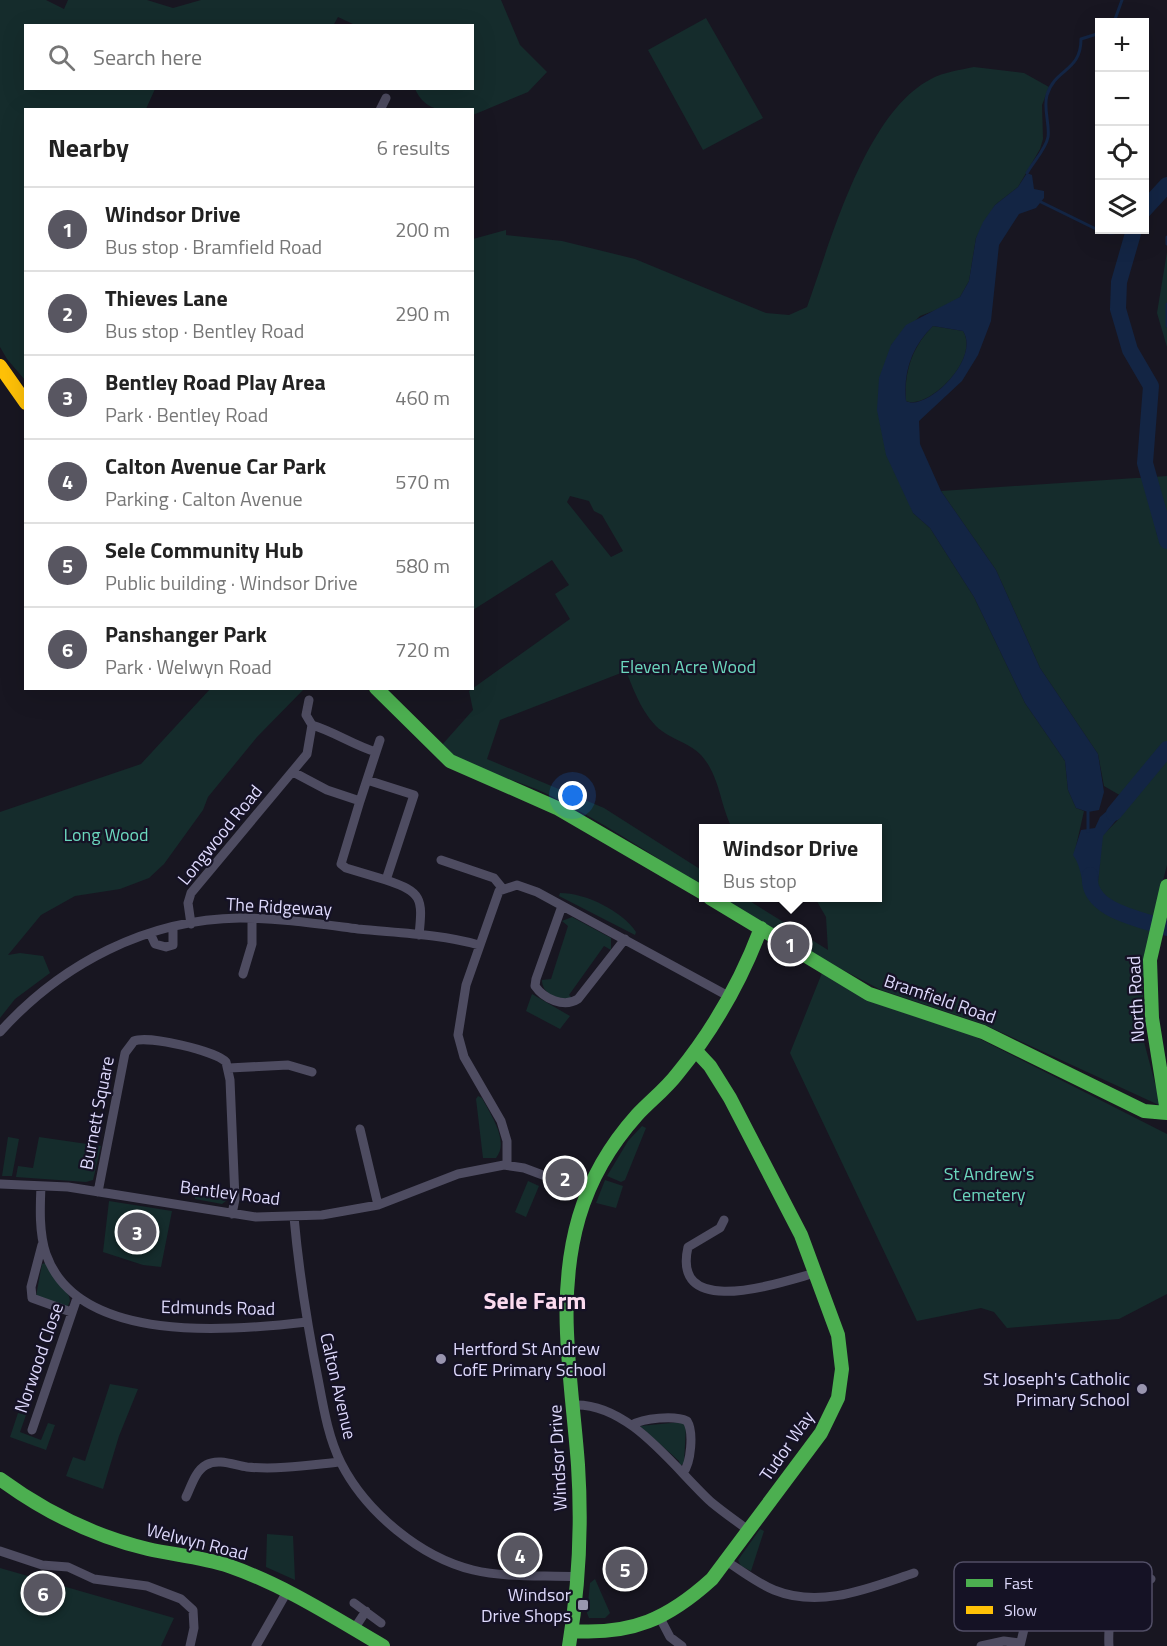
<!DOCTYPE html>
<html lang="en">
<head>
<meta charset="utf-8">
<style>
  :root { --surface:#fff; --page:#f2f2f2; --text:#222; --muted:#767676; --line:#e0e0e0; --accent:#585661 }
  body { margin:0; font-family:"Titillium Web",sans-serif; background:var(--page); color:var(--text) }
  .controls { position:absolute; right:18px; top:18px; display:grid; overflow:hidden; border-radius:0px; box-shadow:0 6px 24px #0002 }
  .controls button { width:54px; height:54px; display:grid; place-items:center; padding:0; border:0; border-bottom:2px solid var(--line); background:var(--surface); color:var(--text); font:30px sans-serif }
  .you { position:absolute; left:573px; top:796px; width:21px; height:21px; margin:-15px; border:4px solid #fff; border-radius:50%; background:#1a73e8; box-shadow:0 0 0 9px #1a73e833 }
  .badge { display:grid; place-items:center; width:39px; height:39px; border-radius:50%; background:var(--accent); color:#fff; font-size:20px; font-weight:700 }
  .pin { position:absolute; translate:-50% -50%; border:3px solid #fff; box-shadow:0 2px 6px #0006 }
  .popup { position:absolute; left:699px; top:824px; width:183px; height:78px; box-sizing:border-box; display:grid; place-content:center; border-radius:0px; background:var(--surface); filter:drop-shadow(0 2px 4px #0005); font-size:20px; white-space:nowrap; color:var(--muted) }
  .popup b { font-size:22px; color:var(--text) }
  .popup::after { content:''; position:absolute; left:50%; top:100%; margin-left:-12px; border:12px solid transparent; border-top-color:var(--surface) }
  .list { margin:0; padding:0; list-style:none }
  h2 { display:flex; justify-content:space-between; align-items:center; height:78px; margin:0; padding:0 24px; font-size:26px }
  h2 small { font-size:20px; font-weight:400; color:var(--muted) }
  .list li { display:grid; grid-template-columns:39px 1fr auto; gap:18px; align-items:center; box-sizing:border-box; height:84px; padding:0 24px; border-top:2px solid var(--line) }
  .list b { display:block; font-size:22px; white-space:nowrap }
  .list p { margin:0; font-size:20px; white-space:nowrap; color:var(--muted) }
  .list em { font-size:20px; font-style:normal; color:var(--muted) }
  .icon { flex:none; width:33px; height:33px; fill:none; stroke:currentColor; stroke-width:2; stroke-linecap:round; stroke-linejoin:round }
  .map { position:relative; flex:none; width:1167px; height:1646px; overflow:hidden }
  .search { position:absolute; background:var(--surface); box-shadow:0 6px 24px #0002; left:24px; top:24px; width:450px; height:66px; display:flex; align-items:center; gap:15px; box-sizing:border-box; padding:0 21px; border-radius:0px; color:var(--muted); font-size:22px }
  .panel { position:absolute; background:var(--surface); box-shadow:0 6px 24px #0002; left:24px; top:108px; width:450px; height:582px; border-radius:0px }
  .map>svg:first-child { display:block }
</style>
</head>
<body>
<div class="map">
<svg width="1167" height="1646" viewBox="0 0 1167 1646">
  <rect width="100%" height="100%" fill="#181621"/>
  <path fill="#152c2c" fill-rule="evenodd" d="M0,0H46L64,9L68,0H147L173,8L201,0H501L520,45L547,72L528,92L473,115L472,110C448,110 427,115 415,89L472,88V26L355,25L338,17L333,26H26V88L155,89L146,109L26,110L25,380L7,359L0,347Z
    M706,18L763,118L703,150L648,50Z
    M974,67L1024,73L1049,87L1042,105L1043,139L1040,149L1018,187L995,205L976,238L969,281L960,297L949,305L920,316L891,345L913,513L930,528L974,597L1025,703L1065,761L1068,790L1076,808L1084,811L1074,855C1098,890 1070,899 1126,918L1123,909L1097,893L1102,836L1117,821L1167,755V865L1149,935L1143,984V1038L1161,1106L983,1024L881,990L828,962L721,898H745L828,950L826,917L815,898H877V828H732C720,805 720,776 701,755C691,744 674,740 662,731C644,718 634,691 626,671L500,720L487,759L604,808L703,871V886C651,855 600,820 545,793C510,777 471,771 441,746L473,710L469,691L570,619L555,594L569,585L552,560L473,610V239L506,230V235L562,241L635,259L766,313L789,315L807,307C831,241 865,113 931,79C944,72 960,70 974,67ZM570,496L589,501L594,511L602,515L623,551L611,557L567,502Z
    M1167,252V347L1157,313Z
    M933,326L963,331C981,359 927,411 906,401C904,372 912,347 933,326Z
    M1167,476V533L1153,477Z
    M1136,478H1147L1157,535L1167,546V743L1123,797L1104,786L1098,754L1040,668L996,570L941,491Z
    M211,688L304,689L257,737L208,797L203,810L164,864L149,878L120,889L75,896L41,915L8,955L20,953L43,956L50,973L15,999L0,1018V812L141,764Z
    M560,893C586,893 622,911 636,932L635,935L559,896Z
    M572,917L611,938V950L604,946L569,995L574,1000L567,1003C556,997 542,994 542,980L551,979L568,926L562,921Z
    M822,973L876,1003L972,1035L1167,1134V1294L1119,1319L1007,1328L994,1312L981,1308L917,1321L790,1053Z
    M532,994L570,1016L560,1029L526,1011Z
    M478,1096L482,1098C490,1114 510,1141 496,1158H483L476,1099Z
    M642,1126L646,1128L625,1180L621,1182L607,1176L628,1141Z
    M8,1137L19,1139L12,1176H2Z
    M39,1137L101,1146L93,1180L86,1182L16,1177L18,1166L33,1168Z
    M605,1180L623,1186L616,1208L596,1203Z
    M528,1181L539,1186L526,1217L515,1212Z
    M195,1189H230V1198L222,1204L195,1199Z
    M109,1201L172,1211L161,1267L143,1265L103,1252Z
    M45,1263L69,1296L70,1301L67,1308L36,1296L42,1264Z
    M110,1384L138,1389L119,1436L103,1489L66,1476L73,1457L85,1461Z
    M18,1413L26,1415L20,1432L41,1440L48,1423L55,1425L46,1450L10,1437Z
    M681,1422L686,1426L684,1463L680,1466L679,1461L640,1426Z
    M760,1529L764,1531L751,1571L741,1566L738,1560Z
    M267,1534L293,1536L295,1580L266,1567Z
    M0,1568L174,1618L161,1646H0Z
    M595,1579L610,1613L605,1618H589L587,1613L590,1583Z"/>
  <path fill="#132544" fill-rule="evenodd" d="M1027,173L1032,175L1034,189L1044,191V198L1036,208L1019,214L999,245L991,321L978,355L962,381L919,421L920,444L941,491L996,570L1040,668L1098,754L1104,792L1099,810L1088,812L1076,808L1068,790L1065,761L1025,703L974,597L930,528L913,513L886,455L877,410L879,378L891,345L906,325L960,297L969,281L976,238L983,222L995,205L1018,187ZM933,326L963,331C981,359 926,412 906,401C903,372 912,346 933,326Z
    M1123,797L1134,799L1103,836L1097,893L1090,896C1080,885 1083,869 1073,855L1081,830L1095,828L1100,817Z"/>
  <g fill="none" stroke-linecap="round" stroke-linejoin="round">
    <path stroke="#132544" stroke-width="3" d="M1114,22L1122,0
      M1027,173C1033,162 1046,149 1048,137C1050,124 1043,109 1047,95C1055,68 1081,72 1081,39L1100,33
      M1041,202L1098,230L1110,233L1133,231
      M1167,237V244
      M1167,304V326
      M1088,812V831"/>
    <path stroke="#132544" stroke-width="16" d="M1144,210L1167,185
      M1134,230L1119,282L1118,309L1130,350L1151,386L1145,463L1167,541
      M1114,813L1167,749
      M1090,875C1086,911 1141,919 1167,928"/>
    <path stroke="#4e4c61" stroke-width="9" d="M380,110L386,98
      M376,752L380,740
      M293,772L327,790L360,801L376,752C353,745 335,732 312,725L306,715L309,700
      M367,780L414,795L386,880C422,892 423,898 419,935
      M360,801L341,864L346,868L386,880
      M441,860L494,878L503,889
      M562,906L536,979L535,986C544,999 564,1008 578,999L625,939
      M191,924L188,903L191,893L307,754L312,725
      M150,933L155,944L166,947L173,945V927
      M243,974L252,944V918
      M0,1032C61,964 147,919 240,918C279,918 319,924 358,929C398,933 440,934 479,945
      M229,1068L288,1065L312,1072
      M360,1129L378,1205
      M507,1165V1141L501,1121L464,1057L458,1035L466,985L499,891L517,885L537,892L730,997
      M0,1184L68,1187L256,1217L322,1215L378,1205L458,1174L504,1165L524,1168L588,1192
      M41,1186C40,1208 39,1233 46,1254C78,1345 231,1331 307,1322
      M98,1192L125,1053L134,1041C148,1035 216,1051 226,1062L230,1080L235,1199L232,1214
      M294,1217C299,1273 308,1329 319,1384C324,1411 329,1439 341,1463C366,1512 420,1557 473,1570C507,1578 543,1575 578,1577
      M724,1220L720,1228L688,1247C671,1321 781,1282 815,1273
      M42,1245L31,1287L32,1298L71,1312
      M574,1405C630,1403 674,1468 711,1502C723,1512 736,1521 748,1530
      M632,1425C643,1418 675,1415 687,1421C694,1432 691,1463 683,1473
      M32,1430L77,1298
      M186,1497C191,1487 195,1471 206,1465C218,1458 234,1465 247,1467C278,1470 310,1465 340,1462
      M0,1551L42,1565L68,1567L94,1579L147,1586L181,1599L193,1610L194,1628L190,1646
      M726,1561C742,1571 757,1583 774,1590C821,1609 869,1588 914,1573
      M1112,1594L1120,1589L1151,1579
      M354,1603L381,1623
      M660,1618L670,1637L682,1646
      M354,1629L366,1611
      M256,1646L288,1590
      M981,1646L1004,1641L1020,1643
      M1020,1646L1034,1587C1043,1571 1051,1570 1068,1568C1128,1562 1106,1612 1109,1646"/>
    <path stroke="#4caf50" stroke-width="14" d="M376,688L450,761L557,808L703,893
      M1167,886L1150,960L1152,1018L1167,1112
      M710,898L869,994L983,1032L1144,1111L1167,1113
      M0,1479C45,1512 93,1536 148,1549C175,1555 202,1557 229,1566C284,1585 333,1617 383,1646
      M572,1631C632,1635 668,1619 712,1579L821,1433L838,1398L842,1369L838,1335L801,1235L730,1098L710,1066L696,1051
      M569,1646C579,1586 582,1526 578,1465C572,1382 555,1299 579,1217C590,1180 611,1144 637,1115C650,1101 666,1089 678,1073C714,1029 741,981 761,928"/>
    <path stroke="#ffc107" stroke-width="14" d="M0,366L26,403"/>
  </g>
  <g fill="#9995af" stroke="#151225" stroke-width="2">
    <circle cx="441" cy="1359" r="6"/>
    <circle cx="1142" cy="1389" r="6"/>
    <rect x="577" y="1599" width="12" height="12" rx="3"/>
  </g>
  <g text-anchor="middle" stroke-width="4.5" stroke-linejoin="round" paint-order="stroke">
    <g font-size="18" fill="#6bd6bd" stroke="#151225">
      <text x="688" y="673">Eleven Acre Wood</text>
      <text x="106" y="841">Long Wood</text>
      <text x="989" y="1180">St Andrew's<tspan x="989" dy="21">Cemetery</tspan></text>
    </g>
    <g font-size="18" fill="#ded9fc" stroke="#151225">
      <text transform="translate(220 835) rotate(-51)" y="6">Longwood Road</text>
      <text transform="translate(279 907) rotate(3)" y="6">The Ridgeway</text>
      <text transform="translate(940 999) rotate(19)" y="6">Bramfield Road</text>
      <text transform="translate(1136 999) rotate(-93)" y="6">North Road</text>
      <text transform="translate(97 1113) rotate(-79)" y="6">Burnett Square</text>
      <text transform="translate(230 1193) rotate(7)" y="6">Bentley Road</text>
      <text transform="translate(218 1308) rotate(1)" y="6">Edmunds Road</text>
      <text transform="translate(39 1358) rotate(-71)" y="6">Norwood Close</text>
      <text transform="translate(338 1386) rotate(77)" y="6">Calton Avenue</text>
      <text transform="translate(787 1446) rotate(-55)" y="6">Tudor Way</text>
      <text transform="translate(558 1458) rotate(-93)" y="6">Windsor Drive</text>
      <text transform="translate(197 1542) rotate(14)" y="6">Welwyn Road</text>
    </g>
    <g font-size="18" fill="#ded9fc" stroke="#151225" text-anchor="end">
      <text x="453" y="1355" text-anchor="start">Hertford St Andrew<tspan x="453" dy="21">CofE Primary School</tspan></text>
      <text x="1130" y="1385">St Joseph's Catholic<tspan x="1130" dy="21">Primary School</tspan></text>
      <text x="571" y="1601">Windsor<tspan x="571" dy="21">Drive Shops</tspan></text>
    </g>
    <g font-size="24" font-weight="bold" fill="#fcdbef" stroke="#151225">
      <text x="535" y="1309">Sele Farm</text>
    </g>
  </g>
  <rect x="954" y="1562" width="198" height="69" rx="9" fill="#151225" stroke="#514e66" stroke-width="1.5"/>
  <rect x="966" y="1579" width="27" height="8" fill="#4caf50"/>
  <rect x="966" y="1606" width="27" height="8" fill="#ffc107"/>
  <g font-size="16" fill="#ded9fc">
    <text x="1004" y="1589">Fast</text>
    <text x="1004" y="1616">Slow</text>
  </g>
</svg>
<div class="controls">
<button>+</button>
<button>−</button>
<button><svg class="icon" aria-label="locate" viewBox="0 0 24 24"><circle cx="12" cy="12" r="6"/><path d="M12 2v4M12 18v4M2 12h4M18 12h4"/></svg></button>
<button><svg class="icon" aria-label="layers" viewBox="0 0 24 24"><path d="M12 4l9 5-9 5-9-5zM3 14l9 5 9-5"/></svg></button>
</div>
<div class="you"></div>
<div class="pin badge" style="left:790px;top:944px">1</div>
<div class="popup"><b>Windsor Drive</b>Bus stop</div>
<div class="pin badge" style="left:565px;top:1178px">2</div>
<div class="pin badge" style="left:137px;top:1232px">3</div>
<div class="pin badge" style="left:520px;top:1555px">4</div>
<div class="pin badge" style="left:625px;top:1569px">5</div>
<div class="pin badge" style="left:43px;top:1593px">6</div>
<div class="search"><svg class="icon" aria-label="search" viewBox="0 0 24 24"><circle cx="10" cy="10" r="6"/><path d="M15 15l6 6"/></svg>Search here</div>
<section class="panel">
<h2>Nearby<small>6 results</small></h2>
<ul class="list">
<li><span class="badge">1</span><div><b>Windsor Drive</b><p>Bus stop · Bramfield Road</p></div><em>200 m</em></li>
<li><span class="badge">2</span><div><b>Thieves Lane</b><p>Bus stop · Bentley Road</p></div><em>290 m</em></li>
<li><span class="badge">3</span><div><b>Bentley Road Play Area</b><p>Park · Bentley Road</p></div><em>460 m</em></li>
<li><span class="badge">4</span><div><b>Calton Avenue Car Park</b><p>Parking · Calton Avenue</p></div><em>570 m</em></li>
<li><span class="badge">5</span><div><b>Sele Community Hub</b><p>Public building · Windsor Drive</p></div><em>580 m</em></li>
<li><span class="badge">6</span><div><b>Panshanger Park</b><p>Park · Welwyn Road</p></div><em>720 m</em></li>
</ul>
</section>
</div>
</body>
</html>
